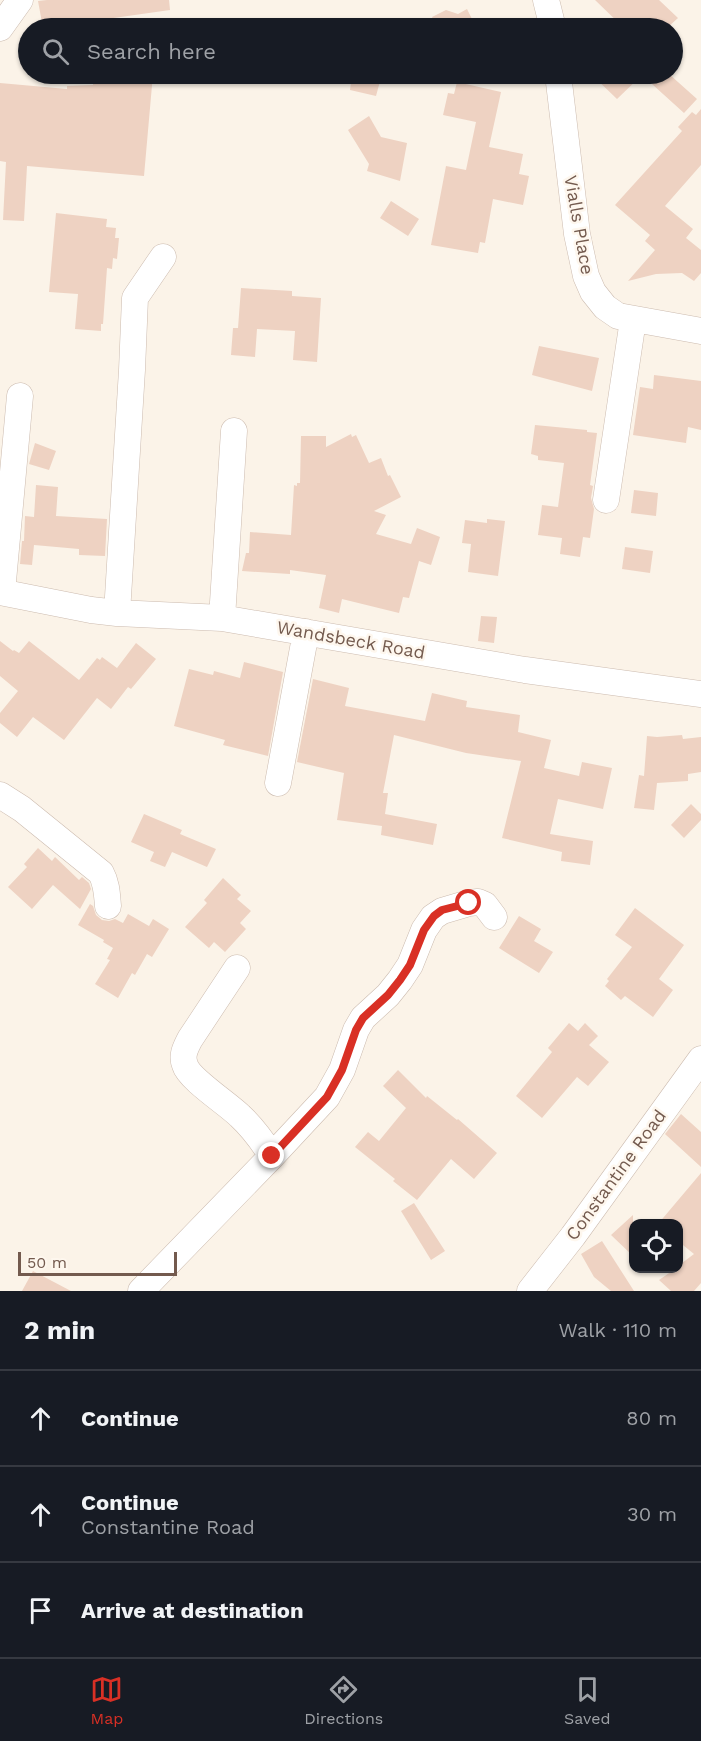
<!DOCTYPE html>
<html lang="en">
<head>
<meta charset="utf-8">
<style>
  :root { --surface:#171b24; --page:#20242c; --text:#f1f3f6; --muted:#9ea1a6; --line:#363941; --accent:#d93025 }
  body { margin:0; font-family:"Work Sans",sans-serif; background:var(--page); color:var(--text) }
  .controls { position:absolute; right:18px; bottom:18px; display:grid; overflow:hidden; border-radius:12px; box-shadow:0 2px 4px #0004 }
  .controls button { width:54px; height:54px; display:grid; place-items:center; padding:0; border:0; border-bottom:2px solid var(--line); background:var(--surface); color:var(--text); font:30px sans-serif }
  .scale { position:absolute; left:18px; bottom:15px; width:159px; box-sizing:border-box; padding-left:6px; border:3px solid #735a4e; border-top:0; font-size:16px; line-height:21px; white-space:nowrap; color:#735a4e; -webkit-text-stroke:4px #fef7ee; paint-order:stroke }
  .stop { position:absolute; width:18px; height:18px; margin:-14px; border:4px solid #d93025; border-radius:50%; background:#fff }
  .stop.end { background:#d93025; border-color:#fff; box-shadow:0 2px 6px #0008 }
  .list { margin:0; padding:0; list-style:none }
  h2 { display:flex; justify-content:space-between; align-items:center; height:78px; margin:0; padding:0 24px; font-size:26px }
  h2 small { font-size:20px; font-weight:400; color:var(--muted) }
  .list li { display:grid; grid-template-columns:39px 1fr auto; gap:18px; align-items:center; box-sizing:border-box; height:96px; padding:0 24px; border-top:2px solid var(--line) }
  .list b { display:block; font-size:22px; white-space:nowrap }
  .list p { margin:0; font-size:20px; white-space:nowrap; color:var(--muted) }
  .list em { font-size:20px; font-style:normal; color:var(--muted) }
  .icon { flex:none; width:33px; height:33px; fill:none; stroke:currentColor; stroke-width:2; stroke-linecap:round; stroke-linejoin:round }
  .map { position:relative; flex:none; width:701px; height:1291px; overflow:hidden }
  .search { position:absolute; background:var(--surface); box-shadow:0 2px 4px #0004; left:18px; right:18px; top:18px; height:66px; display:flex; align-items:center; gap:15px; box-sizing:border-box; padding:0 21px; border-radius:33px; color:var(--muted); font-size:22px }
  .sheet { height:366px; background:var(--surface) }
  nav { display:flex; justify-content:space-around; align-items:center; box-sizing:border-box; height:84px; border-top:2px solid var(--line); background:var(--surface); font-size:16px; color:var(--muted) }
  nav a { display:grid; justify-items:center; gap:3px }
  nav .on { color:var(--accent) }
  .map>svg:first-child { display:block }
</style>
</head>
<body>
<div class="map">
<svg width="701" height="1291" viewBox="0 0 701 1291">
  <rect width="100%" height="100%" fill="#fbf3e8"/>
  <path fill="#eed2c2" d="M47,0H169L170,10L43,28L38,1Z
    M595,0H659L678,18L667,28H624Z
    M467,9L472,19L492,26L491,28H430L436,25L432,17L446,10L458,14Z
    M94,74H153L144,176L27,166L24,221L3,220L6,162L0,161V83L67,89V86L93,85Z
    M352,74H382L376,96L350,90Z
    M591,74H669L697,99L684,113L642,75L617,99Z
    M457,82L501,92L489,147L523,154L519,174L529,176L523,205L493,199L485,243L480,242L478,253L431,245L446,166L466,170L476,122L443,115L448,93L454,94Z
    M701,109V165L665,206L693,229L686,238L701,250V273L694,281L682,273L656,274L628,281L655,250L645,241L650,235L615,205L682,131L678,127L692,112L696,115Z
    M369,116L381,137L407,143L400,181L367,171L369,164L348,130Z
    M391,201L419,219L408,236L380,218Z
    M56,213L107,219L106,227L116,228L115,238H119L117,259L113,258L112,269L107,268L103,324H101V331L75,329L78,294L49,292Z
    M241,288L292,291V296L321,298L317,362L293,360L295,331L257,329L255,357L231,355L233,328H238Z
    M539,346L599,358L592,391L532,375Z
    M654,375L701,381V430L688,427L686,443L633,435L640,387L653,389Z
    M535,425L587,430V432L597,433L590,485L593,486L591,498L594,509L590,538L583,537L580,557L560,554L562,538L538,535L542,505L558,507L564,463L538,460V456L531,454Z
    M351,434L352,437L356,435L369,463L381,458L388,476L390,475L401,497L374,511L386,515L376,534L411,544L417,528L440,537L431,565L419,561L409,598L403,597L399,613L342,599L339,613L319,608L326,575L290,570V574L242,571L246,553H249L250,532L291,535L294,485L297,486V483H300L301,436H326V447Z
    M35,443L56,451L49,470L29,464Z
    M36,485L58,487L56,516L107,519L105,556L79,555V549L34,545L32,565L20,564L22,541H24L25,516L34,517Z
    M634,490L658,493L656,516L631,513Z
    M487,519L505,521L498,576L468,572L471,544L462,543L465,520L487,523Z
    M625,547L653,551L650,573L622,569Z
    M481,616L497,617L494,643L478,641Z
    M0,641L13,651L14,650L19,653L29,641L79,680L97,658L100,660L102,657L117,668L136,643L156,659L131,689L128,687L111,709L97,698L64,740L33,717L17,737L0,723V713L18,691L0,676Z
    M244,662L283,672L268,756L223,745L225,740L174,726L189,669L213,675L214,671L240,678Z
    M313,679L349,688L345,706L425,721L432,693L467,701L466,707L520,715L518,732L551,740L544,768L579,776L582,762L612,768L603,809L558,799L550,834L593,841L590,865L561,861L562,852L502,838L521,761L466,753L394,735L383,793H388L385,814L437,824L433,845L381,835L382,826L337,820L344,773L297,762Z
    M682,735L683,739L701,737V772L688,774V781L657,783L654,810L634,808L639,775L644,776L647,736L657,737Z
    M691,804L701,814V820L684,838L671,825Z
    M144,814L182,830L180,834L216,849L207,867L172,852L165,867L150,861L154,852L131,842Z
    M38,848L52,861L55,857L79,880L82,877L89,883L91,889L80,909L53,885L32,909L8,887L27,867L24,864Z
    M223,878L241,895L237,899L251,911L240,923L246,929L225,952L214,942L209,948L185,927L207,903L204,900Z
    M90,904L93,906L96,915L102,920L109,921L115,919L123,923L128,914L149,926L153,919L169,929L152,957L147,954L135,975L132,973L118,998L95,984L110,960L107,959L113,948L103,942L104,940L78,925Z
    M635,908L684,945L659,979L673,990L653,1017L625,996L621,1000L605,986L609,981L607,979L632,947L615,935Z
    M519,916L541,929L534,941L553,952L539,973L499,948Z
    M569,1023L578,1031L585,1023L598,1036L589,1045L609,1062L588,1086L577,1077L542,1118L516,1096L552,1052L548,1048Z
    M398,1070L426,1098L427,1096L457,1120L458,1119L497,1153L474,1179L451,1159L417,1200L393,1181L395,1179L355,1147L368,1132L379,1141L406,1108L383,1086Z
    M681,1114L701,1132V1167L665,1134Z
    M701,1173V1283L694,1291H671L659,1280L675,1269H678V1266L694,1254L678,1241V1224H658Z
    M414,1203L445,1251L431,1260L401,1211Z
    M633,1215V1256L611,1235Z
    M602,1241L634,1291H611L594,1277L581,1254Z
    M33,1271L71,1291H22Z"/>
  <g fill="none" stroke-linecap="round" stroke-linejoin="round">
    <defs>
      <path id="minor" d="M546,0L553,28
        M0,28L20,0
        M558,74L577,234L586,276L593,292L605,307L618,316L701,331
        M606,500L633,320
        M0,592L91,610L117,613L222,618L525,670L701,694
        M2,592L20,396
        M117,613L132,370L135,298L163,257
        M222,618L234,431
        M278,783L306,632
        M0,795L22,809L101,873C107,884 107,895 108,906
        M237,968L190,1039C186,1047 181,1055 185,1065C189,1079 228,1104 240,1116C253,1128 263,1142 272,1156
        M141,1291L272,1156L327,1097L342,1070L356,1030L363,1018L388,995L400,980L410,965L424,930L433,917L442,911L469,903L478,902L485,905L494,917
        M530,1291L573,1236L701,1059"/>
    </defs>
    <use href="#minor" stroke="#ccbbaf" stroke-width="27"/>
    <use href="#minor" stroke="#fff" stroke-width="26"/>
  </g>
  <g fill="none" stroke-linecap="round" stroke-linejoin="round">
    <path stroke="#d93025" stroke-width="8" d="M272,1156L327,1097L342,1070L356,1030L363,1018L388,995L400,980L410,965L424,930L434,916L442,910L469,903"/>
  </g>
  <g text-anchor="middle" stroke-width="5" stroke-linejoin="round" paint-order="stroke">
    <g font-size="18" fill="#735a4e" stroke="#fef7ee">
      <text transform="translate(579 225) rotate(80)" y="6">Vialls Place</text>
      <text transform="translate(351 640) rotate(10)" y="6">Wandsbeck Road</text>
      <text transform="translate(616 1175) rotate(-54)" y="6">Constantine Road</text>
    </g>
  </g>
</svg>
<div class="controls">
<button><svg class="icon" aria-label="locate" viewBox="0 0 24 24"><circle cx="12" cy="12" r="6"/><path d="M12 2v4M12 18v4M2 12h4M18 12h4"/></svg></button>
</div>
<div class="scale">50 m</div>
<div class="stop" style="left:469px;top:903px"></div>
<div class="stop end" style="left:272px;top:1156px"></div>
<div class="search"><svg class="icon" aria-label="search" viewBox="0 0 24 24"><circle cx="10" cy="10" r="6"/><path d="M15 15l6 6"/></svg>Search here</div>
</div>
<section class="sheet">
<h2>2 min<small>Walk · 110 m</small></h2>
<ul class="list">
<li><svg class="icon" aria-label="ahead" viewBox="0 0 24 24"><path d="M12 20V5M6 11l6-6 6 6"/></svg><div><b>Continue</b></div><em>80 m</em></li>
<li><svg class="icon" aria-label="ahead" viewBox="0 0 24 24"><path d="M12 20V5M6 11l6-6 6 6"/></svg><div><b>Continue</b><p>Constantine Road</p></div><em>30 m</em></li>
<li><svg class="icon" aria-label="arrive" viewBox="0 0 24 24"><path d="M6 21V4h12l-3 4 3 4H6"/></svg><div><b>Arrive at destination</b></div></li>
</ul>
</section>
<nav>
<a class="on"><svg class="icon" aria-label="map" viewBox="0 0 24 24"><path d="M3 6l6-2 6 2 6-2v14l-6 2-6-2-6 2zM9 4v14M15 6v14"/></svg>Map</a>
<a><svg class="icon" aria-label="directions" viewBox="0 0 24 24"><path d="M12 3l9 9-9 9-9-9zM9 14v-3h6M13 9l2 2-2 2"/></svg>Directions</a>
<a><svg class="icon" aria-label="saved" viewBox="0 0 24 24"><path d="M7 4h10v16l-5-4-5 4z"/></svg>Saved</a>
</nav>
</body>
</html>
